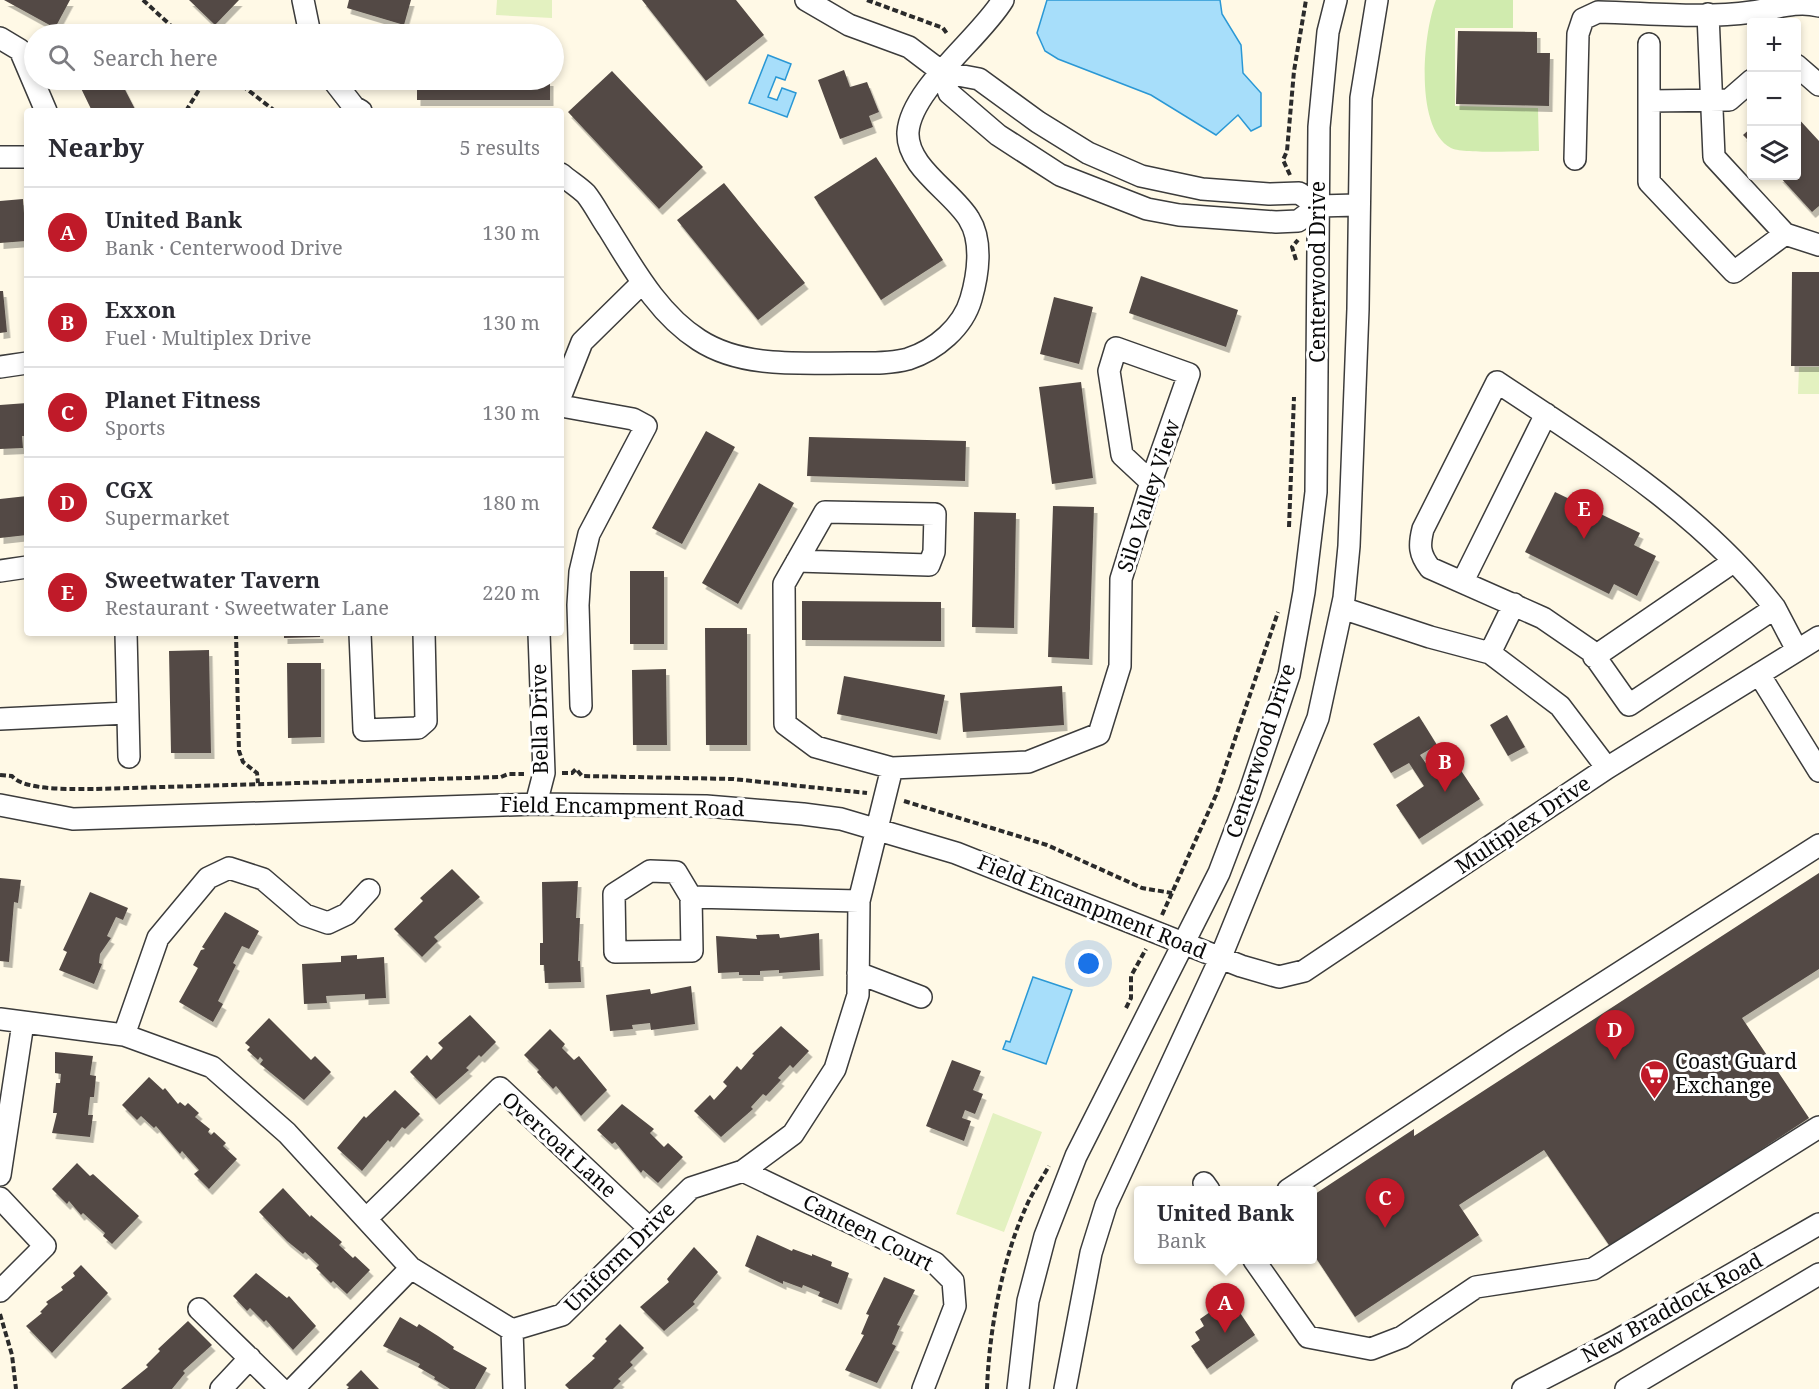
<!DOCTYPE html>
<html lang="en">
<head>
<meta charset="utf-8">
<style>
  :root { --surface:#fff; --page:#f7f7f7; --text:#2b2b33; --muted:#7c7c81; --line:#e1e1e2; --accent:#c01a29 }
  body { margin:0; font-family:"Noto Serif",serif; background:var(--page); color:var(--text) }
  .controls { position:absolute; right:18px; top:18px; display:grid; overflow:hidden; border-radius:6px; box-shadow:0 3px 9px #0003 }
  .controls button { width:54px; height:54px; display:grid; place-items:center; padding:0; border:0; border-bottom:2px solid var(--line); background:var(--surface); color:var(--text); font:30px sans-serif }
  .you { position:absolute; left:1089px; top:964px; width:21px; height:21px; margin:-15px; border:4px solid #fff; border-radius:50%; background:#1a73e8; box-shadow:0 0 0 9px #1a73e833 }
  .badge { display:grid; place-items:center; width:39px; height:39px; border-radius:50%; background:var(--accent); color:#fff; font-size:20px; font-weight:700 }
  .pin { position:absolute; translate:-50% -50px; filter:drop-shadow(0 2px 3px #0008) }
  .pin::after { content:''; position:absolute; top:32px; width:21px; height:18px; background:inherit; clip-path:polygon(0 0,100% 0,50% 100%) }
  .popup { position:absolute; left:1134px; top:1186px; width:183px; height:78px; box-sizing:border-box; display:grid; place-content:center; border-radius:6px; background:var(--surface); filter:drop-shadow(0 2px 4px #0005); font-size:20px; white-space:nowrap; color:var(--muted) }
  .popup b { font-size:22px; color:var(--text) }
  .popup::after { content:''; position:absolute; left:50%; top:100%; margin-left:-12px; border:12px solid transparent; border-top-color:var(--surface) }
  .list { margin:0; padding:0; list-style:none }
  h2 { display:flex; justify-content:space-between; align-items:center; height:78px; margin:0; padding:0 24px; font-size:26px }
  h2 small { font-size:20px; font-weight:400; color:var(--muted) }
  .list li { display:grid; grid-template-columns:39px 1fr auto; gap:18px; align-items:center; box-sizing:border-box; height:90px; padding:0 24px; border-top:2px solid var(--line) }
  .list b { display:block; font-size:22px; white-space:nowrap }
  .list p { margin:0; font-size:20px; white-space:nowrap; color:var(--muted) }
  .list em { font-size:20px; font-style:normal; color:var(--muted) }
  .icon { flex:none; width:33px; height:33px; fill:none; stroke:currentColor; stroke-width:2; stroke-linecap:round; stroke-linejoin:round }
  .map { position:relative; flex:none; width:1819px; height:1389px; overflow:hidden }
  .search { position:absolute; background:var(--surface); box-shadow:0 3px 9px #0003; left:24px; top:24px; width:540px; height:66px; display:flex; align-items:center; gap:15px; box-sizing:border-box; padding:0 21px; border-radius:33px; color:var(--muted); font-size:22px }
  .panel { position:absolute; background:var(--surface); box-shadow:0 3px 9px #0003; left:24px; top:108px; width:540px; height:528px; border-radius:6px }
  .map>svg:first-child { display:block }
</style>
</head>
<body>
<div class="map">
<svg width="1819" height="1389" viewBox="0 0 1819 1389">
  <defs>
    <filter id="shadow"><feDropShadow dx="3.5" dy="6" stdDeviation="0" flood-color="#0004"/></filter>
  </defs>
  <rect width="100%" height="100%" fill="#fff9e6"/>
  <path fill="#d0ebae" d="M1436,0H1513V28H1455V106L1538,108L1539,151C1523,151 1461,154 1451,148C1414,129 1423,33 1436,0Z"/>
  <path fill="#e3f1c0" d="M497,0H552V18L496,15Z
    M1799,367H1819V394H1798Z
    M993,1113L1042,1132L1004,1232L956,1214Z"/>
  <path fill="#a7defa" stroke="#2a98d5" stroke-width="1.5" d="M1047,0H1220L1222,14L1241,45L1243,73L1261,93V126L1251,131L1238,115L1216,135L1151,95L1058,59L1045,51L1037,33Z
    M768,55L791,64L785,80L776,77L768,97L777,100L782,88L796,93L787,117L749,103Z
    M1033,977L1072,990L1046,1064L1003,1049L1006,1041L1010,1042Z"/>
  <path fill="#534a45" filter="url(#shadow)" d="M4,0H70L55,28Z
    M189,0H239L215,25Z
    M349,0H411L404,25L347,8Z
    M642,0H736L764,35L706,81Z
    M1458,31L1537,32V53H1550L1549,106L1456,104Z
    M844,70L850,87L867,82L879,112L869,116L873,127L840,139L818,80Z
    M612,71L703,167L659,209L568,112Z
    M77,80H120L136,111H92Z
    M417,80H550V100H417Z
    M1796,116L1819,141V206L1812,212L1779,176H1796Z
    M1752,127V144L1743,135Z
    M876,157L943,260L881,300L814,197Z
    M724,183L805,283L758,320L677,220Z
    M23,199L26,241L0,243V201Z
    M1792,272H1819V366H1791Z
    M1141,276L1238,310L1226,347L1129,313Z
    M0,291H3L7,332L0,333Z
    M1054,297L1093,307L1079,364L1040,354Z
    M1081,382L1093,478L1052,484L1039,387Z
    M27,403V436H22L23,448L0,449V405Z
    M706,431L735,447L682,544L652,528Z
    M809,437L966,441L965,481L807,476Z
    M759,483L794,503L738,604L702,583Z
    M1555,492L1640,533L1634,545L1656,556L1637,596L1614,584L1609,594L1525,552Z
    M27,496V535L0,538V499Z
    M1053,506L1094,507L1089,659L1048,657Z
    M974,512L1016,513L1014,628L972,627Z
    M630,571H664V644H630Z
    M802,601L941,602V641L802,640Z
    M705,628H747V745H706Z
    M284,633H320V637L284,638Z
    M209,650L211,753H171L169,651Z
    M287,663H321V737L288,738Z
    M666,669L667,745H633L632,670Z
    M844,676L945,695L937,734L837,714Z
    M1062,686L1064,725L963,732L960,693Z
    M1507,715L1525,747L1508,756L1490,725Z
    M1419,716L1437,745L1420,755L1435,776L1456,763L1480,799L1419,839L1396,805L1424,786L1409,763L1391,773L1373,744Z
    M452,869L480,897L434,937L438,941L422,957L394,929L423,901L420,898Z
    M1819,873V969L1742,1018L1809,1118L1611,1248L1544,1150L1459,1205L1479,1235L1355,1317L1312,1252V1196L1414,1129V1136Z
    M0,878L21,880L18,903L14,902L9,962L0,961Z
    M578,881L576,918H580L578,961H580L581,982L545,983L544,965H540V943H543L542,882Z
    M90,892L128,908L123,920L116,917L107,936L111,938L100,954L99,963L102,964L94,984L59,970L67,952L63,950Z
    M225,912L259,931L249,949L242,946L233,963L236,965L218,1001L223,1004L213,1022L179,1002L198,968L193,965L201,950L205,949L202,947Z
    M819,933L820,970L779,973V970L760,971V975H739V972L718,973L716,936L757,939L756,935L779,934L780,938Z
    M357,955V959L384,957L386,998L365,999V994L326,996L327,1003L304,1004L302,964L341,962V956Z
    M691,986L695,1024L651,1030L650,1023L632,1025L633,1029L610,1031L606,995L650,989L651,994Z
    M470,1015L496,1042L481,1057L479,1055L466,1068L469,1070L436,1099L410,1072L427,1055L431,1060L443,1048L438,1043Z
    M269,1018L311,1060L315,1056L331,1072L304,1100L260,1064L263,1060L260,1057L258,1060L247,1050L250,1047L245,1043Z
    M781,1026L809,1051L793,1068L790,1065L778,1078L781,1080L766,1096L763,1094L751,1107L753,1109L721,1137L694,1111L710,1095L714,1100L727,1086L723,1082L737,1066L741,1070L754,1055L752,1054Z
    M550,1029L565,1044L562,1048L574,1060L579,1056L607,1090L581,1116L556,1086L553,1089L537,1072L539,1070L524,1055Z
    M55,1052L93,1056L90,1075L96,1076L94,1097H90L88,1115H93L90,1137L52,1133L57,1113H53L56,1083H60L61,1074L55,1073Z
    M952,1060L981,1071L973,1090L983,1094L975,1114L965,1110L962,1118L971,1121L964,1141L926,1126Z
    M149,1077L163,1090L165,1088L178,1104L180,1102L185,1106L188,1103L199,1113L195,1117L210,1129L208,1132L211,1135L214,1132L226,1143L223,1146L237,1159L209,1189L194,1174L199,1170L182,1151L180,1154L156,1126L154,1128L141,1116L137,1120L122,1105Z
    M395,1090L420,1114L405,1129L402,1127L390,1142L388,1140L362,1171L337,1148L364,1116L366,1118Z
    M622,1104L654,1129L650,1133L664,1147L668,1143L683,1157L658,1183L643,1170L641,1173L615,1142L612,1144L597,1130Z
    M77,1163L90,1176L93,1174L139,1216L112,1244L103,1236L105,1233L83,1213L81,1215L69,1201L67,1204L52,1189Z
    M283,1188L310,1217L311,1215L342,1242L339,1245L353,1258L355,1256L370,1270L347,1294L333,1281L331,1283L316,1268L319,1265L305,1252L303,1254L287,1241L259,1212Z
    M757,1235L792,1251L793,1249L812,1256V1254L832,1262L831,1266L849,1273L838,1304L818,1296L820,1292L803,1285L802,1288L783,1281V1284L745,1266Z
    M694,1247L718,1272L693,1302L695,1304L664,1331L640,1307L669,1282L667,1279Z
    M81,1265L108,1293L52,1353L26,1326L42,1313L40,1312L48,1304L46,1302L63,1290L61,1287L75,1276L73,1273Z
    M256,1273L287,1298L289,1296L316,1326L293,1350L266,1320L264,1322L250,1308L247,1311L233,1296Z
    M884,1277L915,1290L897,1325L900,1326L892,1344L896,1346L877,1383L845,1370L864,1335L861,1334L869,1315L866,1314Z
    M1230,1298L1255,1335L1207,1369L1191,1346L1200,1340L1195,1332L1204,1326L1200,1319Z
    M400,1317L417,1327L419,1324L438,1336L454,1347L453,1349L487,1368L475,1389H450L434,1379L435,1377L418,1367L420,1364L383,1346Z
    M188,1321L212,1345L183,1371L185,1373L172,1389H121L148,1367L146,1365L160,1351L158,1349Z
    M620,1324L644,1348L630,1362L633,1365L618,1379L621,1381L613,1389H569L565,1385L595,1358L592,1356L607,1341L605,1339Z
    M361,1370L379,1389H347L349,1387L346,1385Z"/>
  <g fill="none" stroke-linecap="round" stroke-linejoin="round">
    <defs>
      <path id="minor" d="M303,0L310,34
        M806,0L849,25L909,47L942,72L979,79L1038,122L1088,153L1141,176L1202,189L1269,194L1299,193L1318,206
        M1708,14L1714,157L1785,234L1819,245
        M0,38L20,50L46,111
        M1649,44V182L1734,272L1785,234
        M1796,65L1819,85
        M942,72L949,93L998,135L1060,175L1147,209L1179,215L1276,222L1298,221L1318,206L1357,205
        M333,80L354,107L361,111
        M1649,101L1729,100L1752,80
        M0,157H27
        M1575,159L1578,34L1583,19L1598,12C1648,13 1702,19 1752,12C1774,9 1796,0 1819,6
        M561,174C569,181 579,187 586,194C594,204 601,218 608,228C633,268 658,314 699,340C742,368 800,363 849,363C868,363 890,364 908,359C936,350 963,327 971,299C978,275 983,241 969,219C953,192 906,167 908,132C911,89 981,37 1003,0
        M0,367L27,363
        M1497,382C1595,447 1703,514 1775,608L1629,705L1591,651L1543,618L1430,568C1419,554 1419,545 1423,529Z
        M561,395L582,342L642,283
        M561,406L633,419L646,426L589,534L580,572L578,605L581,706
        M797,561L929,565L934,552L935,514L825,512L784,584L785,724L816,747L892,768L1028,762L1099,734L1120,666L1121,579L1151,482L1189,374L1116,348L1109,371L1122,455L1151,482
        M0,571L27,567
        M1463,581L1546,414
        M1342,608L1430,637L1490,653L1560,706L1607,768
        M1775,608L1797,650
        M126,633L129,757
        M360,633L364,730L418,728L426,721L424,633
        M1490,653L1514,604
        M1594,657L1733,562
        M1759,674L1819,771
        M0,719L127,713
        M536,804L544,773L539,633
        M0,805L73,819L536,804L706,806L803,814L841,819L956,853L1241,966L1279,977L1304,971L1607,768L1819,637
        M650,871L676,872L691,897L692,951L615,952L614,894Z
        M691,897L859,901
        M858,973L921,997
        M0,1019L124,1035L212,1067L287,1133L411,1268L512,1330L562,1315L691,1188L743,1171L793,1134L835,1069L858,995L859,901L892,768
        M124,1035L158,938L208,878L229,868L263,879L305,915L328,923L347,914L369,890
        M743,1171L935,1263L953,1281L955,1306L923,1389
        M0,1175L23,1023
        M1204,1183L1209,1190
        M1288,1190L1513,1041L1819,845
        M0,1198L45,1246L0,1291
        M367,1218L500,1088L649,1228
        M1254,1260L1308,1337L1371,1349L1402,1337L1476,1287L1593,1269L1819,1127
        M199,1309L281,1389
        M512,1330L514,1389
        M221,1389L250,1358
        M293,1389L411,1268
        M1018,1389L1028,1301L1045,1236L1076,1156L1219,873L1249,794L1289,675L1304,592L1316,492L1319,127L1328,32L1336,0
        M1065,1389L1091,1253L1106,1205L1220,959L1318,718L1344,598L1349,546L1358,309L1361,98L1377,0
        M1523,1389L1614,1342L1819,1224
        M1626,1389L1819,1274"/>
    </defs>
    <use href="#minor" stroke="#3c3c3c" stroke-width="24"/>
    <path stroke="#2b2b2b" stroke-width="4" stroke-dasharray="6 3" stroke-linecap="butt" d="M143,0L180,34
      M867,0L943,28L948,35
      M235,80L275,111
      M186,111L205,80
      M1290,175L1283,160L1287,151L1294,71L1306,0
      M1296,260L1292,247L1298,240
      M1289,527L1294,397
      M236,633L239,751L243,762L257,773L258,783
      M562,773H572L576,769L582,776L733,779L867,793
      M0,775L12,776C24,791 75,789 95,789L501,777L508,774H524
      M904,801L1047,845L1142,888L1172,893
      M1162,915L1216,795L1278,612
      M1126,1008L1131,998V976L1146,949
      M0,1314L12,1355L16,1389
      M987,1389C989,1332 1002,1259 1026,1207C1032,1193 1041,1180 1049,1166"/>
    <use href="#minor" stroke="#fff" stroke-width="21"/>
  </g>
  <defs>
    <symbol id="supermarket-pin" viewBox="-11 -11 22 30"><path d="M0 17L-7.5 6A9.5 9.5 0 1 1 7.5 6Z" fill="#c01a29" stroke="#fff"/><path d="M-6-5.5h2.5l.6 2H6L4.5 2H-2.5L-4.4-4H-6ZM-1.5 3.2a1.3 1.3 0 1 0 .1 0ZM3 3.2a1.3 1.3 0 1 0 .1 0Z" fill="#fff"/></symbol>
  </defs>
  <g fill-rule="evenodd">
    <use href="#supermarket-pin" x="1638" y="1058" width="33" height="45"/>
  </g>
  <g text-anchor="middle" stroke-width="6" stroke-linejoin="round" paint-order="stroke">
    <g font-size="21" fill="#090909" stroke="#fff">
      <text transform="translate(1318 272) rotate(-90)" y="7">Centerwood Drive</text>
      <text transform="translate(1149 496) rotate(-72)" y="7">Silo Valley View</text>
      <text transform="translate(540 719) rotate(-91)" y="7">Bella Drive</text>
      <text transform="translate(1261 751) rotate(-72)" y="7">Centerwood Drive</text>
      <text transform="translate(622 807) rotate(1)" y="7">Field Encampment Road</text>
      <text transform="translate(1523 825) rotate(-34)" y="7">Multiplex Drive</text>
      <text transform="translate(1092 907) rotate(22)" y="7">Field Encampment Road</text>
      <text transform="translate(559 1145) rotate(42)" y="7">Overcoat Lane</text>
      <text transform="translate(868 1233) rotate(27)" y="7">Canteen Court</text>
      <text transform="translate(620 1257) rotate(-45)" y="7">Uniform Drive</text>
      <text transform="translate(1672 1308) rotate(-29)" y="7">New Braddock Road</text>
    </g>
    <g font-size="21" fill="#090909" stroke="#fff" text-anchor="start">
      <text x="1675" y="1069">Coast Guard<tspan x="1675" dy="24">Exchange</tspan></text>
    </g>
  </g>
</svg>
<div class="controls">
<button>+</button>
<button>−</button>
<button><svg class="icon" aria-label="layers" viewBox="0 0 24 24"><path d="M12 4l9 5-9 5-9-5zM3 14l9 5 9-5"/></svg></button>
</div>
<div class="you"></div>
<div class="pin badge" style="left:1225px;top:1333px">A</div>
<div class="popup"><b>United Bank</b>Bank</div>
<div class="pin badge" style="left:1445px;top:792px">B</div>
<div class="pin badge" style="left:1385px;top:1228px">C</div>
<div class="pin badge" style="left:1615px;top:1060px">D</div>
<div class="pin badge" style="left:1584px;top:539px">E</div>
<div class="search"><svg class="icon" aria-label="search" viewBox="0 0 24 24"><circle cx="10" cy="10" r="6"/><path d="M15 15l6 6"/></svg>Search here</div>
<section class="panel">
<h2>Nearby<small>5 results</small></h2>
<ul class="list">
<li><span class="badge">A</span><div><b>United Bank</b><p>Bank · Centerwood Drive</p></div><em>130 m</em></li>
<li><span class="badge">B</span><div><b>Exxon</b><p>Fuel · Multiplex Drive</p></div><em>130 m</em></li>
<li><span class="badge">C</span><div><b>Planet Fitness</b><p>Sports</p></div><em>130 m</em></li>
<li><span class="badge">D</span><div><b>CGX</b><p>Supermarket</p></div><em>180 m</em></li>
<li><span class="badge">E</span><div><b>Sweetwater Tavern</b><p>Restaurant · Sweetwater Lane</p></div><em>220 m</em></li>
</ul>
</section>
</div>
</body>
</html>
